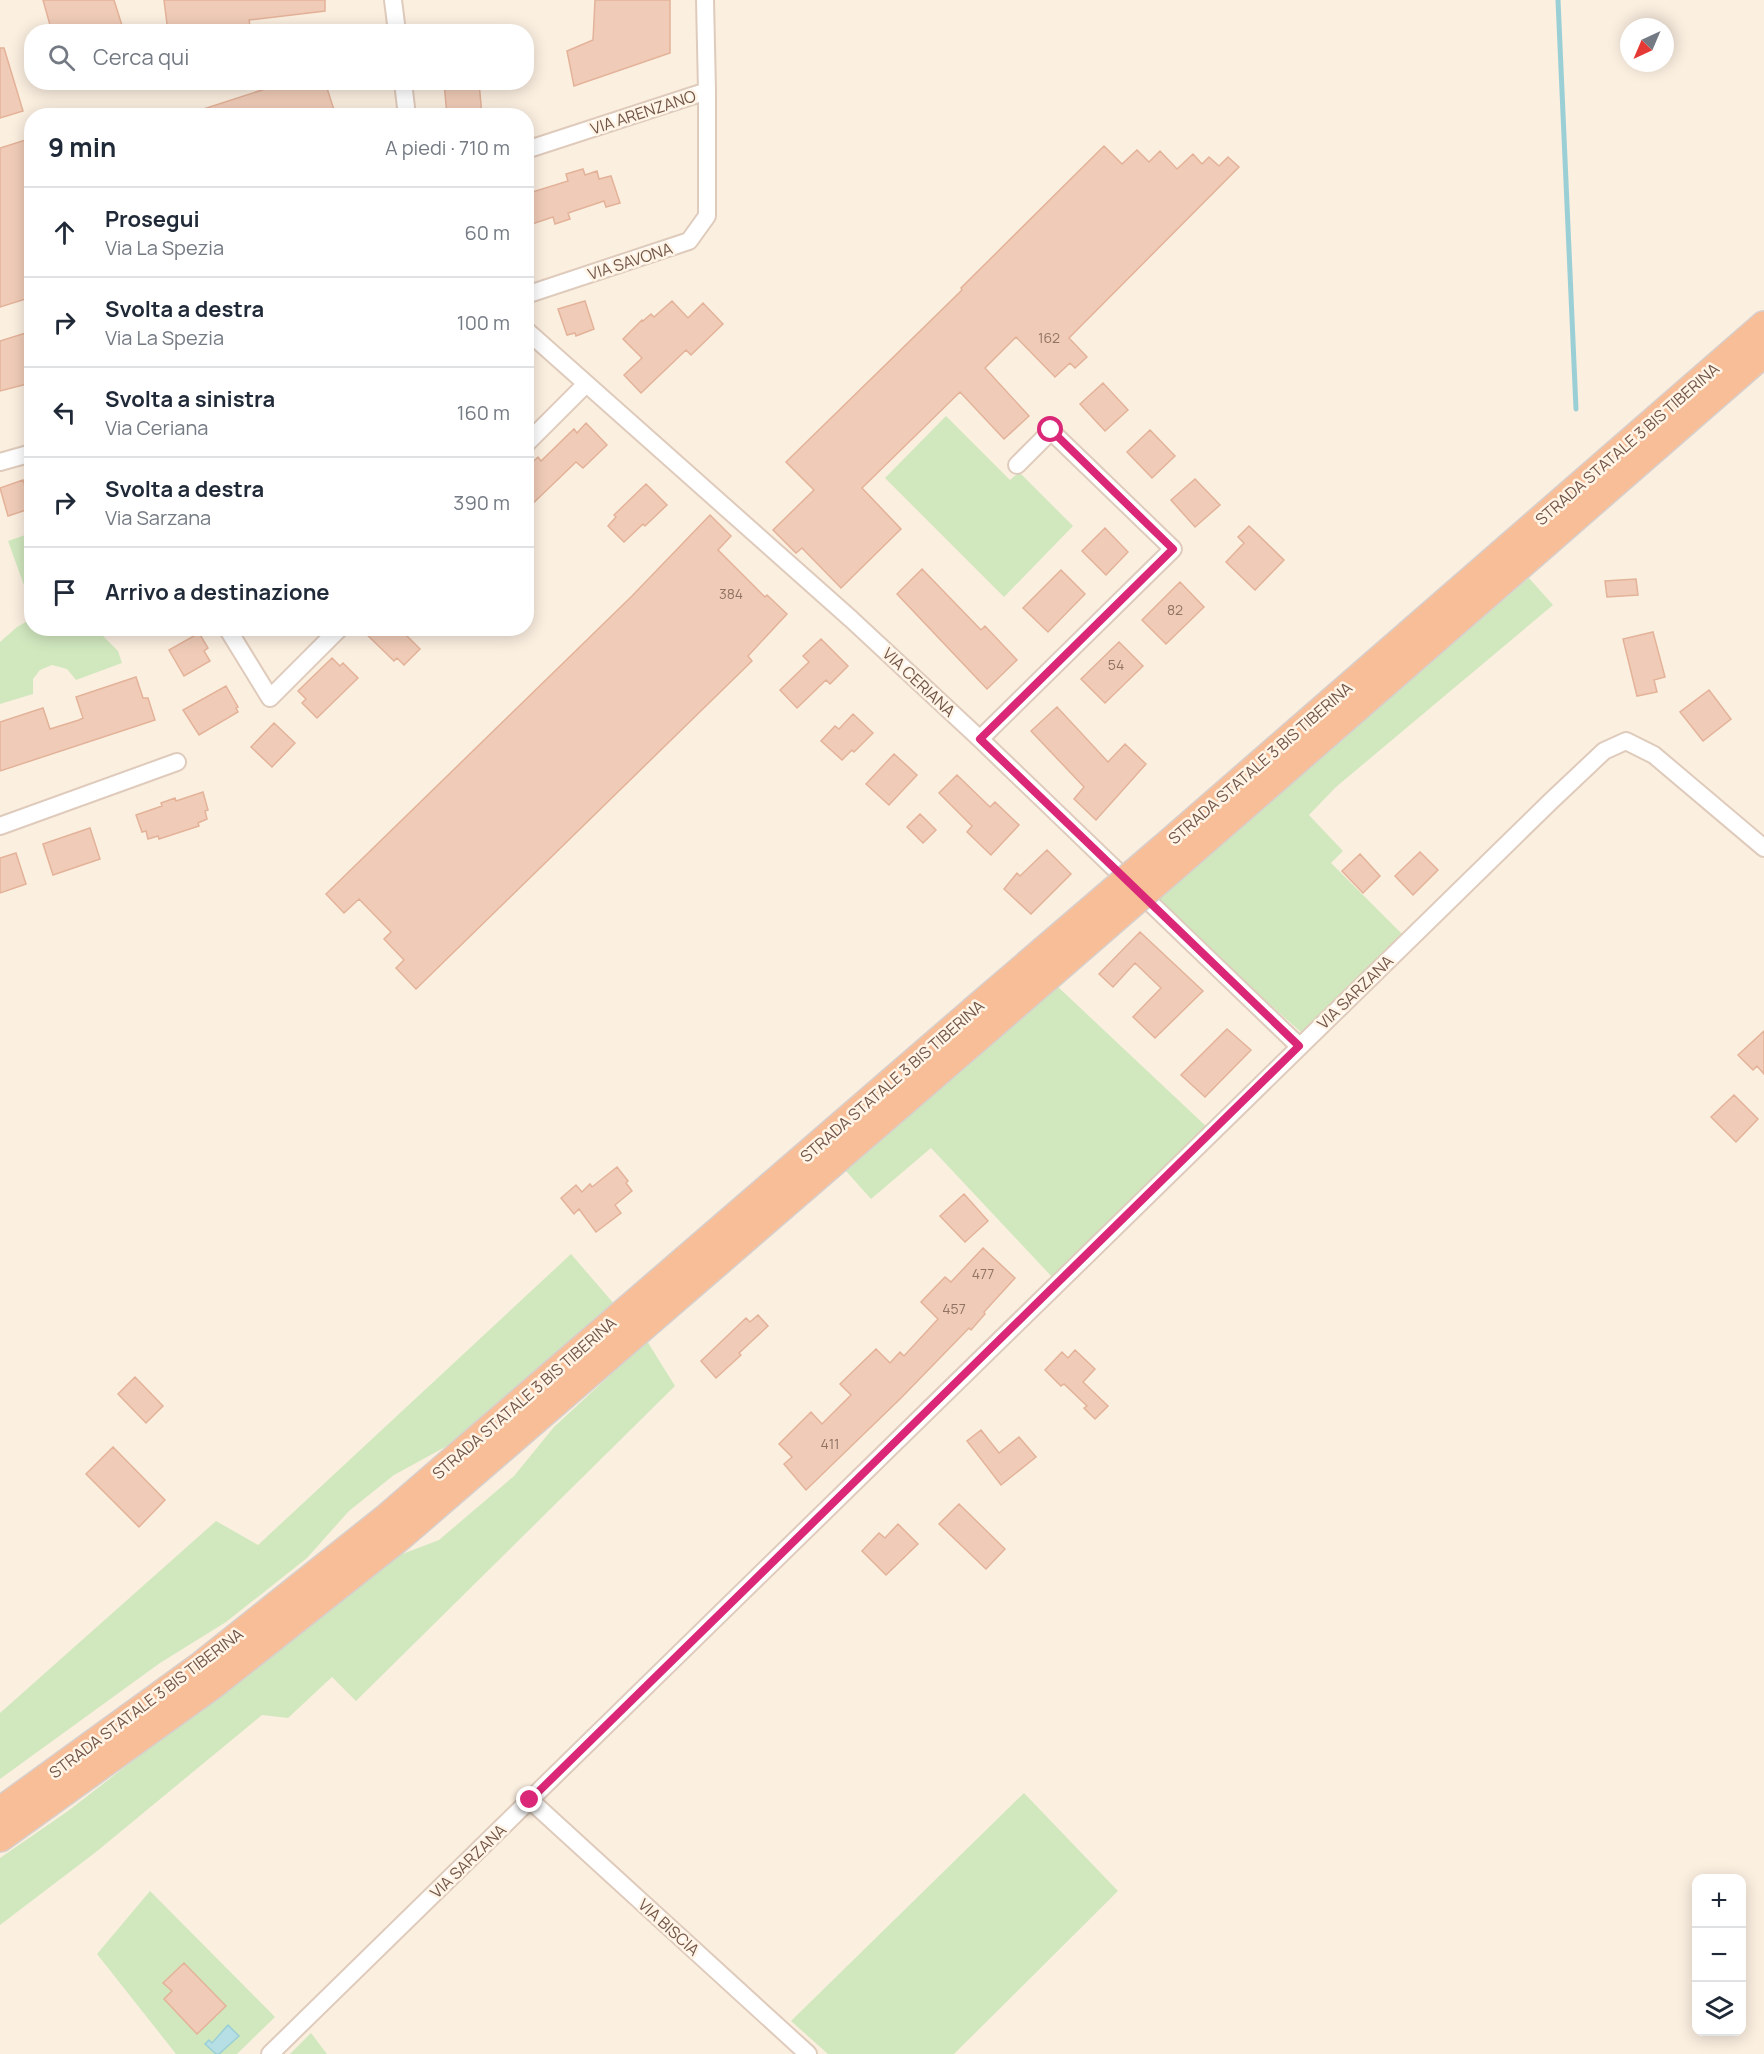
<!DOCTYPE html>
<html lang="it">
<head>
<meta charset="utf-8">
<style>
  :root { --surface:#fff; --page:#f6f6f7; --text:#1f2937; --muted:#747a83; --line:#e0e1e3 }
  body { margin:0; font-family:Manrope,sans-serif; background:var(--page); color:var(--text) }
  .controls { position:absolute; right:18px; bottom:18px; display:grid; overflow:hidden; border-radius:12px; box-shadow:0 3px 15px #0003 }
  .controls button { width:54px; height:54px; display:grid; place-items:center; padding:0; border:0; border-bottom:2px solid var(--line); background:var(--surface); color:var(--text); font:30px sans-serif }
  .compass { position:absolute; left:1620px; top:18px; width:54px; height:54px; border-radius:50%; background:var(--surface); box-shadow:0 3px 15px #0003; rotate:224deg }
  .stop { position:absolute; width:18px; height:18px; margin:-14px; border:4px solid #db2777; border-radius:50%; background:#fff }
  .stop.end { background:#db2777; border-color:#fff; box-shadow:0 2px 6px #0008 }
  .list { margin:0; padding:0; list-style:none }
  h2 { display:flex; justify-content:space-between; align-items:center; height:78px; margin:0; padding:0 24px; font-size:26px }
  h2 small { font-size:20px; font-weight:400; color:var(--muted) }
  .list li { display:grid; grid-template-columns:39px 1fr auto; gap:18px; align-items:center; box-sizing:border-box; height:90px; padding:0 24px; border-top:2px solid var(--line) }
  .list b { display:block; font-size:22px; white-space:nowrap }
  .list p { margin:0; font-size:20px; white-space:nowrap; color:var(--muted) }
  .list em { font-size:20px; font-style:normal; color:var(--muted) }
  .icon { flex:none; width:33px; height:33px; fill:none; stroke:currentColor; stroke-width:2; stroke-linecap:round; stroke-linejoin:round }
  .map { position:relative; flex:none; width:1764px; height:2054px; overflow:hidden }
  .search { position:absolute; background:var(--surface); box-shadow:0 3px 15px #0003; left:24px; top:24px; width:510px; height:66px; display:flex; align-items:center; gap:15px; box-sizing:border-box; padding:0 21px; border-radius:24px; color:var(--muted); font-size:22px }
  .panel { position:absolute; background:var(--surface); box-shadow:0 3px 15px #0003; left:24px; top:108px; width:510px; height:528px; border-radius:24px }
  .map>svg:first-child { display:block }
</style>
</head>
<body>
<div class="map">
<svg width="1764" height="2054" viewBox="0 0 1764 2054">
  <rect width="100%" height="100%" fill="#fbefe0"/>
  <path fill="#d1e8bf" d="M946,416L1010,480L1019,472L1073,526L1004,597L885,478Z
    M31,533L32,598L29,599L8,541Z
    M1529,578L1553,605L1336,787L1309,815L1343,851L1331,863L1403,935L1303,1034L1183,927L1157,899Z
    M31,619L32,628L96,629L118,651L122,663L76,680L67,669L52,665L40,670L33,679V694L0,704V642L17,627Z
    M1057,986L1209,1129L1053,1278L931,1148L871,1199L846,1171Z
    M571,1254L615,1305L458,1440L394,1475L349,1511L307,1558L226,1622L160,1663L0,1779V1713L216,1521L258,1545Z
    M647,1341L675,1386L356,1701L332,1677L288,1718L262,1715L96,1852L0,1925V1858L68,1811L397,1556L439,1540L514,1476L554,1427Z
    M1024,1793L1118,1891L954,2054H828L791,2021Z
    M150,1891L275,2017L237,2054H176L97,1954Z
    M311,2033L327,2054H290Z"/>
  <path fill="#b5dfe4" stroke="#9bcfd6" stroke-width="1.5" d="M228,2025L239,2036L219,2054H216L205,2044L209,2040L212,2043Z"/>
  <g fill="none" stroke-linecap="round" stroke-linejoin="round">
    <path stroke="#9bcfd6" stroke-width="5" d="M1558,0L1576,409"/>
  </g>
  <path fill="#f0ccb8" stroke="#e3b299" stroke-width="1.5" d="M43,0H114L124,32H52Z
    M164,0H325V11L249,20L251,32H168Z
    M595,0H670V53L574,86L567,51L593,40Z
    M0,48H4L23,111L0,118Z
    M287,82H325L336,116H194V112Z
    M444,82H479L482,116H447Z
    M32,138V297L0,307V148Z
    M1104,146L1122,164L1137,150L1149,162L1160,151L1177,169L1193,154L1202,164L1209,157L1219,166L1228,157L1239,167L1069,338L1087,357L1075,368L1070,363L1055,377L1016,337L985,368L1029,416L1004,439L960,392L862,488L901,529L841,588L802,548L796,553L773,530L814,490L786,462L962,290L961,288Z
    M583,169L585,175L597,171L599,179L611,176L620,203L606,207L604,201L568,213L570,219L555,224L553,217L526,226V194L568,181L566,174Z
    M585,301L594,329L576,336L575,333L567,335L558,309Z
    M672,301L688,318L703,303L723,324L691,355L686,350L641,393L624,375L642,358L623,339L642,320L643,321L651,314L654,317Z
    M32,331V377L25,378L27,384L0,391V341Z
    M1103,383L1128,410L1105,431L1080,404Z
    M586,423L607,445L583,468L576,462L526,510V468L538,457L541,461L574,429L577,433Z
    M1150,430L1175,456L1152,478L1127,452Z
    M1195,479L1220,505L1195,527L1171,500Z
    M23,480L32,508L8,516L0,488Z
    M646,484L667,505L645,526L643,524L624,542L608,526L616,517L614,515Z
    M710,515L731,536L718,550L765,597L767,595L787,614L748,656L752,661L416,989L396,968L404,960L384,939L391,932L359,899L344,913L326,894L632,596Z
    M1249,526L1284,560L1255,590L1226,562L1244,543L1238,537Z
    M1105,528L1128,552L1106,575L1082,551Z
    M922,569L981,630L985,626L1017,660L987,689L897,594Z
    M1061,570L1085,594L1048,632L1023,608Z
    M1636,579L1638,595L1607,597L1605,581Z
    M1180,582L1204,607L1166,644L1142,620Z
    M360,628H399L420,649L404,665L397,658L394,661Z
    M1653,632L1665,677L1654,680L1657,692L1637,696L1623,639Z
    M199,633L208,648L204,651L210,661L184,676L169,650Z
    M821,639L848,666L830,684L826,680L797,708L780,690L809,662L803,656Z
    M1119,642L1143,666L1105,703L1081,679Z
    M332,658L340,666L343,663L358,678L317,718L302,703L306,699L298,691Z
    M136,677L143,698H148L155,720L0,771V722L43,708L50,729L79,720L83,718L76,697Z
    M226,686L238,707L236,708L238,712L199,735L183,710Z
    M1709,690L1731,719L1703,741L1680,712Z
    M1057,707L1108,762L1125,744L1146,764L1096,820L1074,799L1084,787L1031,731Z
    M853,714L873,733L854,752L852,750L842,760L821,741L835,726L839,729Z
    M274,723L295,743L272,767L251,747Z
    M894,754L917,775L889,805L866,784Z
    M957,775L990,807L995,802L1019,825L991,855L967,832L972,826L939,793Z
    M203,792L208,810L205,811L207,819L198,823L199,826L159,839L158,836L148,839L146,831L142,832L136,815L162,806L161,803L175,798L176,801Z
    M920,814L936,830L923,843L907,827Z
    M90,828L100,859L53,875L43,844Z
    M1047,850L1071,874L1031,914L1004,889L1017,873L1020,876Z
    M1420,852L1438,870L1413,895L1395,876Z
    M16,853L26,884L0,893V858Z
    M1360,854L1380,876L1363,893L1342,871Z
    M1140,932L1203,991L1155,1038L1133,1017L1161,988L1135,963L1113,987L1099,974Z
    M1227,1029L1251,1050L1205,1097L1181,1075Z
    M1764,1031V1074L1757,1066L1753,1070L1738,1055Z
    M1734,1095L1758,1119L1736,1142L1711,1117Z
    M617,1167L628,1181L626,1183L632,1191L615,1205L621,1213L596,1232L579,1209L574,1214L561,1198L576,1185L582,1192L590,1184L592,1187Z
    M964,1194L988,1221L965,1242L940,1216Z
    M983,1248L1015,1278L984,1312L985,1314L971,1330L969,1328L901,1398L806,1490L784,1464L792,1457L779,1444L811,1412L822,1424L851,1395L840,1384L876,1349L890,1363L900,1352L904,1356L938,1319L921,1302L945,1277L951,1282Z
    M758,1315L768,1326L739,1353L741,1355L716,1378L701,1361L746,1318L750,1322Z
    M1075,1350L1095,1369L1083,1382L1108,1406L1095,1419L1084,1408L1087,1406L1064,1384L1061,1386L1045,1370L1062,1352L1068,1358Z
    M135,1377L163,1406L146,1423L118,1394Z
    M981,1430L999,1453L1019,1437L1036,1457L1001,1485L967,1441Z
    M113,1447L165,1500L139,1527L86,1474Z
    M959,1504L1005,1549L986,1569L939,1524Z
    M898,1524L918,1544L886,1575L862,1551L879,1533L885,1538Z
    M184,1963L226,2006L197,2034L164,1999L172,1991L163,1983Z"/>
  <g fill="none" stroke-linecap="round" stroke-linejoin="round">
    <defs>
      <path id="minor" d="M393,0L397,32
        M403,82L407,116
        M526,150L707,91L705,0
        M526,295L689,241L707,216V91
        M526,330L851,619L980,739L1299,1046
        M526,444L586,384
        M0,462L32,453
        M227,628L270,698L340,628
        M980,739L1173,549L1051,431L1017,465
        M0,826L177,762
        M530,1800L808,2054
        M270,2054L1550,802L1604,751L1626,741L1654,755L1764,848"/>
      <path id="trunk" d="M1163,848L1764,325
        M1178,864L1764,353
        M0,1811L199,1667L386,1518L973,1011
        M0,1838L213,1685L400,1537L988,1029"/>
    </defs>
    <use href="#minor" stroke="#dfcbbc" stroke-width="20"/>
    <use href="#trunk" stroke="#d7cfcc" stroke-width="30"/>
    <use href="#minor" stroke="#fff" stroke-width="16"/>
    <use href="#trunk" stroke="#f8be98" stroke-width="27"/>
    <defs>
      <path id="trunk-bridge" d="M973,1011L1163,848
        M988,1029L1178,864"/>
    </defs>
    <use href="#trunk-bridge" stroke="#d7cfcc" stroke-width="30" stroke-linecap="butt"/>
    <use href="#trunk-bridge" stroke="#f8be98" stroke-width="27"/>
  </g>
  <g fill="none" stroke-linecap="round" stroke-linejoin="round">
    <path stroke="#db2777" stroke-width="8" d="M530,1800L1299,1046L980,739L1173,549L1051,430"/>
  </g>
  <g text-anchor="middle" stroke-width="5" stroke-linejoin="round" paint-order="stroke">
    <g font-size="14" fill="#917364">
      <text x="1049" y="343">162</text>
      <text x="731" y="599">384</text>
      <text x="1175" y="615">82</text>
      <text x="1116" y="670">54</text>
      <text x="983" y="1279">477</text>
      <text x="954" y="1314">457</text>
      <text x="830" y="1449">411</text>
    </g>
    <g font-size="16" fill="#715548" stroke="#fff4e5">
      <text transform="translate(643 112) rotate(-18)" y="6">VIA ARENZANO</text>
      <text transform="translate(630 261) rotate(-18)" y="6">VIA SAVONA</text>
      <text transform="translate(1627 444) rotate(-41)" y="6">STRADA STATALE 3 BIS TIBERINA</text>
      <text transform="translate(919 682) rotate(43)" y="6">VIA CERIANA</text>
      <text transform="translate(1260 763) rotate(-41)" y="6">STRADA STATALE 3 BIS TIBERINA</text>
      <text transform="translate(1355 992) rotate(-44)" y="6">VIA SARZANA</text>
      <text transform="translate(892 1081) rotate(-41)" y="6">STRADA STATALE 3 BIS TIBERINA</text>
      <text transform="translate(524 1398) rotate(-41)" y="6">STRADA STATALE 3 BIS TIBERINA</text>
      <text transform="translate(146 1703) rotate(-37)" y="6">STRADA STATALE 3 BIS TIBERINA</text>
      <text transform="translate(468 1861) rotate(-44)" y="6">VIA SARZANA</text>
      <text transform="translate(669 1927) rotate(42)" y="6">VIA BISCIA</text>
    </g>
  </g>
</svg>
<div class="controls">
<button>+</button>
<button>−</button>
<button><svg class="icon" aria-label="layers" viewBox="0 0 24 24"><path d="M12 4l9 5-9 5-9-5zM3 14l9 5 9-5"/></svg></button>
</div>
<svg class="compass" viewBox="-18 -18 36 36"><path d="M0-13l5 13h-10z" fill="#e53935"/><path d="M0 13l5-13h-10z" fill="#747a83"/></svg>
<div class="stop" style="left:1051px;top:430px"></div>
<div class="stop end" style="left:530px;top:1800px"></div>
<div class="search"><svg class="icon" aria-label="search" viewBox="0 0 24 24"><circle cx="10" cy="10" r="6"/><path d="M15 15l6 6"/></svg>Cerca qui</div>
<section class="panel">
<h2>9 min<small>A piedi · 710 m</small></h2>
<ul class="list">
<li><svg class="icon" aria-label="ahead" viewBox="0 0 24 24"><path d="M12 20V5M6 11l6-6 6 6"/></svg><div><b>Prosegui</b><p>Via La Spezia</p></div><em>60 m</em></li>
<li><svg class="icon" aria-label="right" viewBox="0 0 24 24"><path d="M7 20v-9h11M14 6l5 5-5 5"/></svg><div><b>Svolta a destra</b><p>Via La Spezia</p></div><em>100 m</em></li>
<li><svg class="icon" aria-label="left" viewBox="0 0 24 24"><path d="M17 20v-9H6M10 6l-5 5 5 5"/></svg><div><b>Svolta a sinistra</b><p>Via Ceriana</p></div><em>160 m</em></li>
<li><svg class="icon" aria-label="right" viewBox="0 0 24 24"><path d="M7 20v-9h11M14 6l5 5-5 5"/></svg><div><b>Svolta a destra</b><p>Via Sarzana</p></div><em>390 m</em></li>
<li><svg class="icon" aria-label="arrive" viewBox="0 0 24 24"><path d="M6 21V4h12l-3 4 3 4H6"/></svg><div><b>Arrivo a destinazione</b></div></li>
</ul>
</section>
</div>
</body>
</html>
